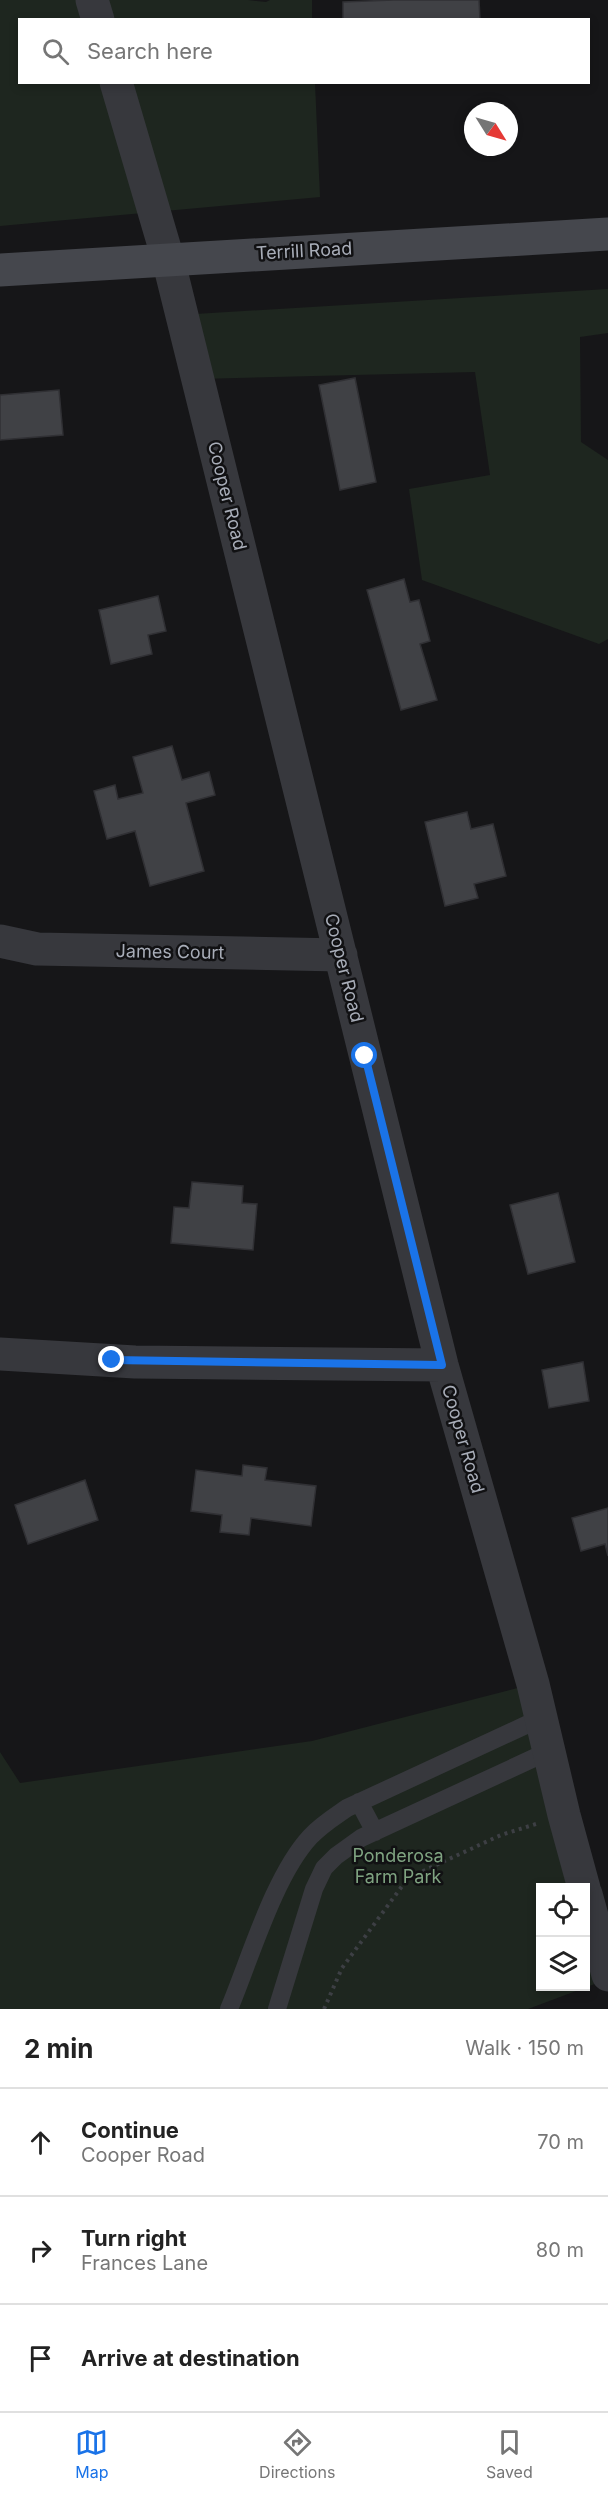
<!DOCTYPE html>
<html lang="en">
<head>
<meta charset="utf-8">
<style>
  :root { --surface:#fff; --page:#f2f2f2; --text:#222; --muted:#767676; --line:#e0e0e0; --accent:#1a73e8 }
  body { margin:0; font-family:Inter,sans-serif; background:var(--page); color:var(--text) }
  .controls { position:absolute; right:18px; bottom:18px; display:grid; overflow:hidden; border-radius:0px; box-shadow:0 3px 9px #0003 }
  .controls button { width:54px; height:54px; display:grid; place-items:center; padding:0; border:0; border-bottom:2px solid var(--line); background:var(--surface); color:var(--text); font:30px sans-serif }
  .compass { position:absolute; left:464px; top:102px; width:54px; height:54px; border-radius:50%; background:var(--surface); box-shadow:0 3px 9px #0003; rotate:127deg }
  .stop { position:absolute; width:18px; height:18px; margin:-14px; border:4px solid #1a73e8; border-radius:50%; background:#fff }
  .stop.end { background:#1a73e8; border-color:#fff; box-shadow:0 2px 6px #0008 }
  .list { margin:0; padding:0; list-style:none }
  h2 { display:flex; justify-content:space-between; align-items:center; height:78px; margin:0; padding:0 24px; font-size:26px }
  h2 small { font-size:20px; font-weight:400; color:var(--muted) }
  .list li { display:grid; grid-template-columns:39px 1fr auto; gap:18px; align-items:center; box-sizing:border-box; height:108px; padding:0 24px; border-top:2px solid var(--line) }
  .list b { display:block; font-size:22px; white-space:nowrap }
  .list p { margin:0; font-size:20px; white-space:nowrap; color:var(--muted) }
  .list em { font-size:20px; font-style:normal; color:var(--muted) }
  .icon { flex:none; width:33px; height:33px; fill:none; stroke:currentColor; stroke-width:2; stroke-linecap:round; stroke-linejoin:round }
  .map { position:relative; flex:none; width:608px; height:2009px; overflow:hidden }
  .search { position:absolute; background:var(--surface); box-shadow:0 3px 9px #0003; left:18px; right:18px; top:18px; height:66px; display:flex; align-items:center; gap:15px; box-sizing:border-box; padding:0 21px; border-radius:0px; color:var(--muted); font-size:22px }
  .sheet { height:402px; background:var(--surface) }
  nav { display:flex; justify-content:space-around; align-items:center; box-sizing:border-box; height:84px; border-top:2px solid var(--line); background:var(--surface); font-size:16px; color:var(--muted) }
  nav a { display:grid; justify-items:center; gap:3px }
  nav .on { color:var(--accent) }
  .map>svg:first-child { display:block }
</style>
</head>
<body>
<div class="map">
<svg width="608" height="2009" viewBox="0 0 608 2009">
  <rect width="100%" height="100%" fill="#161618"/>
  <path fill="#1e261f" d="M0,0H248L266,2L270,0H312V19L20,20V82L315,83L320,197L0,226Z
    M608,289V333L580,337L581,442L608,460V639L599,644L422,580L409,489L490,475L475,372L199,379L179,315Z
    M533,1684L584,1887L540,1888V1986H586V1894L608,1979L528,2009H0V1752L20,1783L312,1741Z"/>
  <path fill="#404145" stroke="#303034" stroke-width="1.5" d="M393,0H479L480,20H343V2Z
    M355,378L376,482L340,490L319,385Z
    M59,390L63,435L0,440V395Z
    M404,579L410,602L419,600L430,641L420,644L437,700L401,710L367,590Z
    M158,596L166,631L148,635L152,654L111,664L99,610Z
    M172,746L182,780L209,772L215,795L186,803L204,871L150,886L135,831L107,839L94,791L115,785L118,799L143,793L133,757Z
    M467,812L471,829L493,824L506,876L474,884L478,898L445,906L425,822Z
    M192,1182L243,1186L242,1203L257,1204L253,1250L171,1243L174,1207L189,1208Z
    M558,1193L575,1262L528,1274L510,1205Z
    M583,1362L589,1401L549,1408L542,1370Z
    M243,1465L267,1468L265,1480L316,1486L311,1526L251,1518L249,1535L220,1532L222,1515L191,1511L196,1470L242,1476Z
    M85,1480L98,1520L28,1544L15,1505Z
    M608,1508V1556L605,1544L581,1551L572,1518Z"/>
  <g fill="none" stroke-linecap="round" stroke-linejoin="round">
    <path stroke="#3d3f44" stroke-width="4" stroke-dasharray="3 4.5" stroke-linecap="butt" d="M324,2009L342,1968L408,1878L501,1835L536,1824"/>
    <path stroke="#37383d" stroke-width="18" d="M359,1802L375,1832
      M229,2009C250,1959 274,1876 310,1837C321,1825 334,1817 347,1808L541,1718
      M277,2009L314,1889L324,1868L336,1856L361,1838L549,1751"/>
    <path stroke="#37383d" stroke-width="33" d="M92,0L98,20
      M116,82L168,259L442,1365L533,1684L564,1815L584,1888
      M0,941L37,949L341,955
      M0,1354L135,1362L442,1365
      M586,1894L608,1975"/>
    <path stroke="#45474d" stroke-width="33" d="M0,270L608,234"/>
  </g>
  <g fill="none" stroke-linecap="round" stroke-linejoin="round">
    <path stroke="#1a73e8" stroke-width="8" d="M112,1360L442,1365L365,1056"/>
  </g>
  <g text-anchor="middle" stroke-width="5" stroke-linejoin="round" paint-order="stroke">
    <g font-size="18" fill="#a8adb8" stroke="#111113">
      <text transform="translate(304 251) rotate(-3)" y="6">Terrill Road</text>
      <text transform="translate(227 496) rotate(76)" y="6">Cooper Road</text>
      <text transform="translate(170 952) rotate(1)" y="6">James Court</text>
      <text transform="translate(344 968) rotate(76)" y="6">Cooper Road</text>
      <text transform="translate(463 1439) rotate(74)" y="6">Cooper Road</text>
    </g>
    <g font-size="18" fill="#7fa381" stroke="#111113">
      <text x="398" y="1862">Ponderosa<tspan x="398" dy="21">Farm Park</tspan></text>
    </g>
  </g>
</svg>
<div class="controls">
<button><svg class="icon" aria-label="locate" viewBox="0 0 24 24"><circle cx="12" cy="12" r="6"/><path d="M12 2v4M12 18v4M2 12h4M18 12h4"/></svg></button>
<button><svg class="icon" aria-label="layers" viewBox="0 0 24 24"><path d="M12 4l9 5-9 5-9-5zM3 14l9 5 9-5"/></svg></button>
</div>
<svg class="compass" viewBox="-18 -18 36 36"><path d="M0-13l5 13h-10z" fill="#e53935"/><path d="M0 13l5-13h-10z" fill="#767676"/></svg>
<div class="stop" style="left:365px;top:1056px"></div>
<div class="stop end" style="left:112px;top:1360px"></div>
<div class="search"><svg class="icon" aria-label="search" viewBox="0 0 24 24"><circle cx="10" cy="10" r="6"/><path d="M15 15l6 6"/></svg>Search here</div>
</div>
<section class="sheet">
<h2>2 min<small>Walk · 150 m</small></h2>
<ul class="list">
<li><svg class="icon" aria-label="ahead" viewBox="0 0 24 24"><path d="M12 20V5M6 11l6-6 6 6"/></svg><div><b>Continue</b><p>Cooper Road</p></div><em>70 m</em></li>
<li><svg class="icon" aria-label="right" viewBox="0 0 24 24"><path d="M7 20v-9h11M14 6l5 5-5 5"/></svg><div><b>Turn right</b><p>Frances Lane</p></div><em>80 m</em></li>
<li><svg class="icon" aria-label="arrive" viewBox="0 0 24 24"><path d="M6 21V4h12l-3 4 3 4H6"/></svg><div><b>Arrive at destination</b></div></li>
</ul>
</section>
<nav>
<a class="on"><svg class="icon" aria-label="map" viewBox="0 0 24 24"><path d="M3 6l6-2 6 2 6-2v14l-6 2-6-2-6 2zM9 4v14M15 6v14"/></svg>Map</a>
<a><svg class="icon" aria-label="directions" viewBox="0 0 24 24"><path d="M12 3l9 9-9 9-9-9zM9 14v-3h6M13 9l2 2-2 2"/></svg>Directions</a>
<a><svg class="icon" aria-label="saved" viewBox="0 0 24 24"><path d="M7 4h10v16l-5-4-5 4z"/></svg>Saved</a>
</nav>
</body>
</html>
